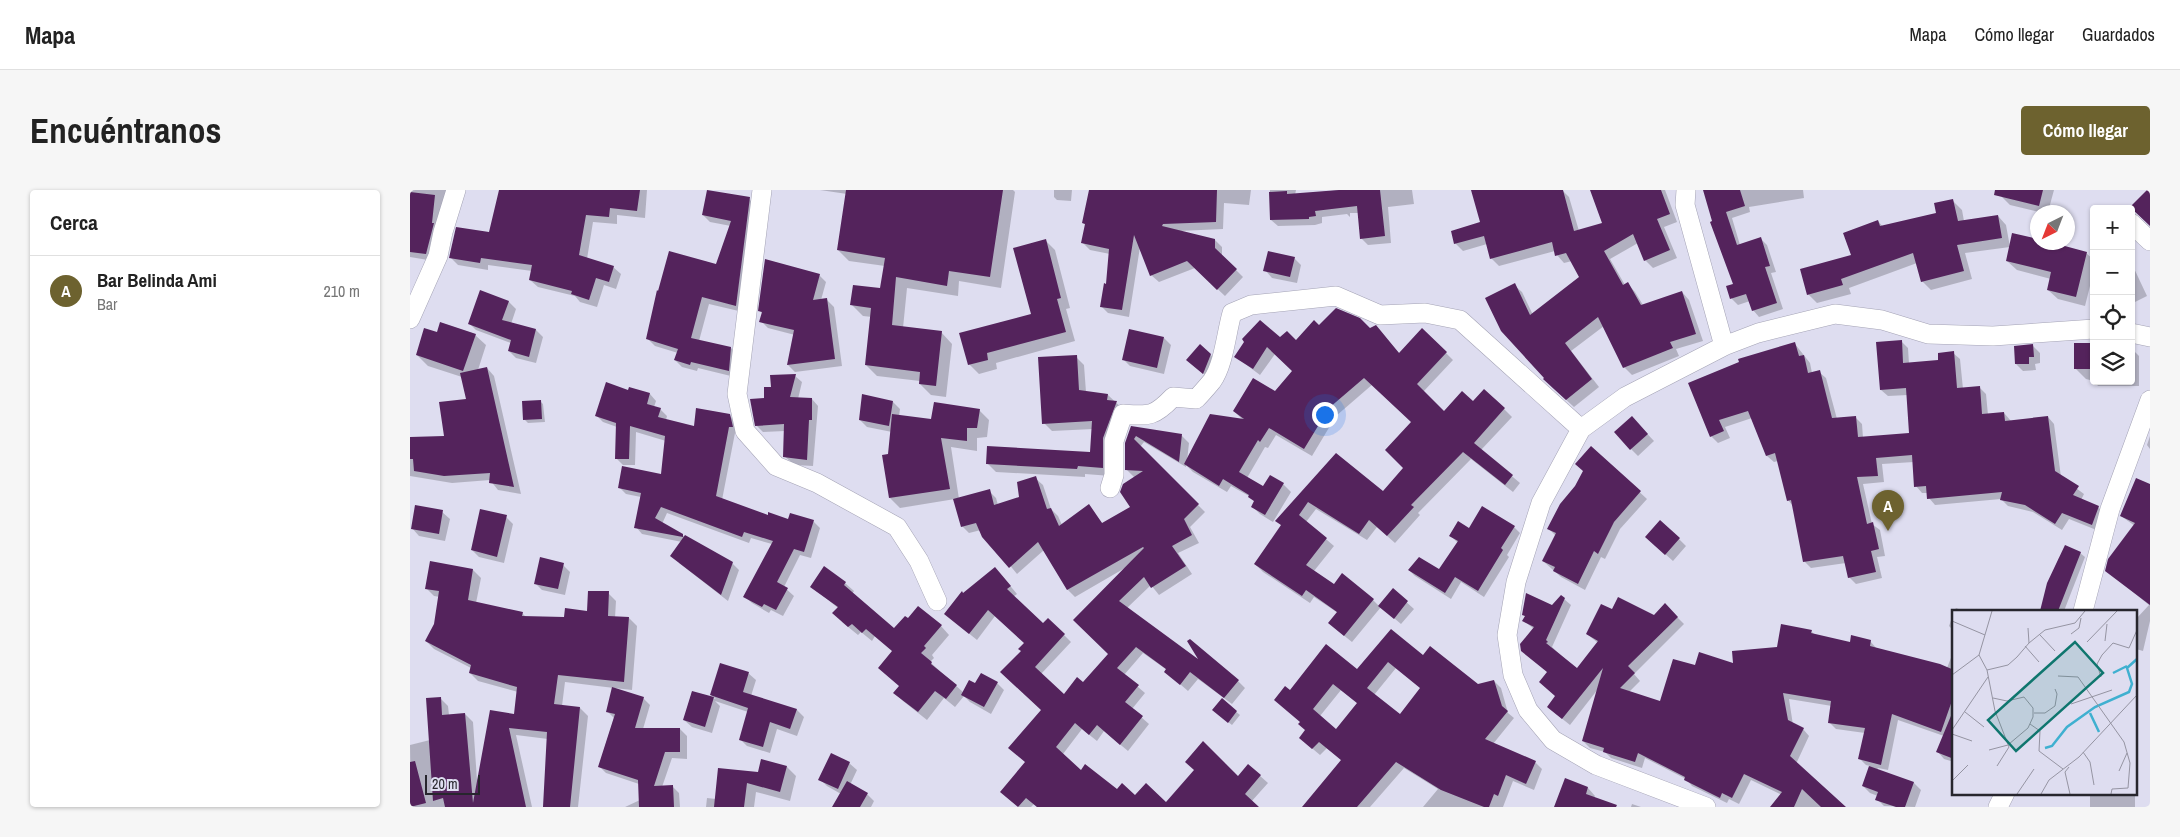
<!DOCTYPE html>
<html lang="es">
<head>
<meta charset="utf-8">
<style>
  :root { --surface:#fff; --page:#f6f6f6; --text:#222; --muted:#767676; --line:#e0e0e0; --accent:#6d622f }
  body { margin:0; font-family:"Archivo Narrow",sans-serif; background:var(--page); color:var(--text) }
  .controls { position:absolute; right:15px; top:15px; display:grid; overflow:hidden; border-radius:5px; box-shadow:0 1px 4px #0004 }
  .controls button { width:45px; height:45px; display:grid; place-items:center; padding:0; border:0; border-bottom:1px solid var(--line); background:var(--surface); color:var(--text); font:25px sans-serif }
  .compass { position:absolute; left:1620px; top:15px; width:45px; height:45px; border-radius:50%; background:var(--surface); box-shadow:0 1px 4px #0004; rotate:222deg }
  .scale { position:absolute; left:15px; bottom:12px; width:55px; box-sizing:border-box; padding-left:5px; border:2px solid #27262d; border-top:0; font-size:14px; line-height:18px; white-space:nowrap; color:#27262d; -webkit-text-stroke:4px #deddf0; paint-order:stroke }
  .you { position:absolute; left:914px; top:224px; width:18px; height:18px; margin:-12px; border:4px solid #fff; border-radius:50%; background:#1a73e8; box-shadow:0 0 0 8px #1a73e833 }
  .badge { display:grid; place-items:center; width:32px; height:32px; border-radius:50%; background:var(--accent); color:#fff; font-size:16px; font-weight:700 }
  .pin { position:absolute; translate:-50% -41px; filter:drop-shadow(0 1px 2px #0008) }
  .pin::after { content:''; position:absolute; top:26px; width:18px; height:15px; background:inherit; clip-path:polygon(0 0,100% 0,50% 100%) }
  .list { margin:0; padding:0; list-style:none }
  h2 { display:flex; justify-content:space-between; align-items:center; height:65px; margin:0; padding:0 20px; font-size:21px }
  h2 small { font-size:16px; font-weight:400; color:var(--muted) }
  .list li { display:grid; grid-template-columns:32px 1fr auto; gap:15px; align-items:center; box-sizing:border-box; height:70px; padding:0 20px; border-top:1px solid var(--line) }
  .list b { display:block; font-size:19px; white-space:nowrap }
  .list p { margin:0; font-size:16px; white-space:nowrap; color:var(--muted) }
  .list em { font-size:16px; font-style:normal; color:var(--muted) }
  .icon { flex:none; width:28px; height:28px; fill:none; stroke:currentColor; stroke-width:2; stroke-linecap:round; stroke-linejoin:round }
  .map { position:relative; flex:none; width:1740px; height:617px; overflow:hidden; border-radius:5px }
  header { display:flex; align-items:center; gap:30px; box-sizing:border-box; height:70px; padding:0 25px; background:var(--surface); border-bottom:1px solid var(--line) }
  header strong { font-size:24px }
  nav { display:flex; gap:28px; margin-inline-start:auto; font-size:18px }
  .intro { display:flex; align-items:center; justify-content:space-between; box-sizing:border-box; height:120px; padding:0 30px }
  h1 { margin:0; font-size:35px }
  .button { padding:12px 22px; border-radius:5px; background:var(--accent); color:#fff; font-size:18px; font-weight:700 }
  main { display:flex; gap:30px; padding:0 30px }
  aside { flex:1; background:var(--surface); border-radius:5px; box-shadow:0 1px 4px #0004 }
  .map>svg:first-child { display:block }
</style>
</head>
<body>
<header>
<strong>Mapa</strong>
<nav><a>Mapa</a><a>Cómo llegar</a><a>Guardados</a></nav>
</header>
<div class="intro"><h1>Encuéntranos</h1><a class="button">Cómo llegar</a></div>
<main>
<aside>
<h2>Cerca<small></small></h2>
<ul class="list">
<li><span class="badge">A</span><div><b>Bar Belinda Ami</b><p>Bar</p></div><em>210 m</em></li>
</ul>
</aside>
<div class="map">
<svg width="1740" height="617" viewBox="0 0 1740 617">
  <rect width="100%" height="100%" fill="#deddf0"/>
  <path fill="#0003" fill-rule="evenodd" d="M0,0H38L33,11L24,71L0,67Z
    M90,0H237L235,28L207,25V34L183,32L177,69L203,77L211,84L206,99L194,95L187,117L170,112L165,106L128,97L120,90L122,81L78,75V80L48,75L40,67L80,43Z
    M410,0H603L605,2L591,98L549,91L548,106L497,98L493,138L531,142L542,154L536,207L521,205L510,194V191L467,186L456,175L462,127L453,126L442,115L471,99L475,76L439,71L428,60L437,4Z
    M644,0H662L661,11L647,10L644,7Z
    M696,0H841L839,15L814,13L813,39L769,41L805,50L812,57V66L833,87L815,106L785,78L749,92L741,85L730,57L719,127L698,123L691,116L697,95L700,64L680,60L673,53L676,35L673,33Z
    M860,0H886L885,5L930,0H1002L1004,14L978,17L981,53L958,55L951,48L949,23H940V27L937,24L912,27V33L905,35L868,36L861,30Z
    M1063,0H1152L1159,7L1169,41L1194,34L1181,0H1255L1267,32L1254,37L1267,68L1243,78L1235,70L1228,53L1200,69L1215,95L1218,94L1225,102L1233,115L1272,102L1279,110L1293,151L1266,159L1269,166L1222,185L1214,177L1194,136L1161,161L1189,197L1164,217L1142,197L1136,188L1104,95L1112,102L1123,125L1171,87L1162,71L1154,73L1147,65L1145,61L1089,76L1081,68L1077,54L1053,61L1045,53L1072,33Z
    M1294,0H1393L1394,8L1339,17L1340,22L1322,28L1330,55L1351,49L1357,55L1366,82L1361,83L1373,119L1349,127L1343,120L1340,111L1328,115L1322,109L1318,96L1324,94Z
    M1593,0H1644L1638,22H1629L1600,15L1591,6Z
    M339,9L346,16L333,122L299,114L289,151L321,158L328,165L325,187L288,178L287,181L272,177L265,170L268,163L245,156L238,149L307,75L321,36L300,32L293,25Z
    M1543,11L1552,20L1554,31L1588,26L1596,35L1600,57L1555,63L1562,89L1521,100L1512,91L1507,73L1439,98L1441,104L1407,113L1398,104L1443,66L1468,31L1473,37L1528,24Z
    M635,50L645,60L660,118L656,119L665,151L586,173L587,179L569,184L559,174L622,125Z
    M1628,52L1676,63L1684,70V80L1675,116L1648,109L1638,100L1641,89L1607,80L1597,71Z
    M884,68L891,75L887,93L862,88L855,80Z
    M1721,72L1737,106L1721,114Z
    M409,85L416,92L411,110H417L424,117L432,176L385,182L378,175L385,145L358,138L351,131L352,123L350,121Z
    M71,101L99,112L106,119L101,134L126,140L133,147L126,173L106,168L99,161L101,153L66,140L59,133Z
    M909,137L960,140L973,145L990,164L1036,163L1043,170L1013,202L1034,222L1063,213L1074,201L1094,219L1102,227L1071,260L1110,293L1103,302L1061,269L1008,323L1010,325L985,353L967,337L957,350L906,319L896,332L924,356L904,381L924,395L963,410L969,416L983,400L1004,419L991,434L971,417L942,452L927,440L928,423L904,407L900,413L853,382L845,374L872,336L867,331L926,264L973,302L995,278L1003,233L963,194L926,226L902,266L866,245L858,258L855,257L837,288L854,298L873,294L881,302L863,332L850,324L842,316L845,312L839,306L821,296L817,302L783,282L776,275V277L734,252L730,257L795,322L780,337L789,353L768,363L782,384L749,405L741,395L717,418L793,474L828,491L835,498L822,514L788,489L778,501L763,488L757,480L733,463L714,485L735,503L722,519L739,534L718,561L694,541L687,551L672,539L653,564L671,582L707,601L756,613L828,587L839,576L858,593L841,612L847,617H627L624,614L621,617H609L599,609L616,573L632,521L612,461L615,453L585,426L567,450L535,424L553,404L592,386L607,404L603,407L633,435L638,429L661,452L631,484L654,506L673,494L699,464L715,378L665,407L658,400L634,360L607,384L571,340L559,343L552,336L545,309L490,318L480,308L479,265L482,242L457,237L450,230L483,212L490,219L489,226L522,230L569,220L579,230L577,247L567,248V261L541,257L549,309L579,301L586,308L588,315L610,308L625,288L633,295L641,319L648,326L652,335L678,316L693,334L721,318L725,288L716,279L722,237L772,246L779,253L777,271L834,231L824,221L865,202L883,181L865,164L850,185L826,167L870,149L886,151Z
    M28,144L65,145L76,155L68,180L77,178L84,186L111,304L88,300L80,290L42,293L0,286V249L35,248L58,210L52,187L18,176L7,165Z
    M754,148L761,155L754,184L720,176L713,169Z
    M1491,151L1498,158L1499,174L1530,171L1543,163L1550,169L1553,199L1569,197L1576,204L1578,225L1594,223L1601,231L1638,227L1644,234L1651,287L1674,304L1671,310L1688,317L1695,324L1689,341L1659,329L1652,340L1623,322L1598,316L1591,309L1525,315L1519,308L1518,303H1512L1506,296L1504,272L1472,274L1474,292L1453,294L1462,334L1470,340L1475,366L1467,367L1472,388L1446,394L1439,387L1436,373L1401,378L1395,372L1383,316L1378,310L1368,271L1364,272L1357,266L1342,228L1315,237L1320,248L1308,253L1301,246L1280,194L1385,154L1400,173L1402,183L1409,182L1416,188L1427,229L1445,227L1452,234L1453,248L1501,244L1498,205L1478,206L1471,200Z
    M790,155L804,168L796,186L778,170Z
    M1684,155V191L1676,189L1665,178Z
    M1623,156L1630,163V173L1625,174L1626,180L1613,181L1606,174Z
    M1721,158L1729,166V196H1688L1684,191H1721Z
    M666,167L674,175L676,202L698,205L715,221L701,286L675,284V287L586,282L578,274L681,263L683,239L642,241L634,233Z
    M385,186L392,192L388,209H402L408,216L403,276L385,275L374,266L375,241L353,242L346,235L355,209Z
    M219,201L240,204L246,211L244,217L250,219L257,226L256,230L285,237L319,225L326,232L328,243H325L312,310L358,327L379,330L403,331L410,338L401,368L390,365L374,397L384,406L373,426L361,420L359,423L342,413L335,407L362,354L341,348L339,353L257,323L252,334L322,373L329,380L318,411L269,373L272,352L232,344L226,337L231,307L216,304L209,297L252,286L256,251L226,242L225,275H213L206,268L207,237L193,232L186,225Z
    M130,211L133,214L135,232L118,233L114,229Z
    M1229,235L1244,251L1228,266L1221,259Z
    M1740,246V259L1737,255Z
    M1181,257L1237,309L1210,339L1195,369L1191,367L1175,400L1151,387L1133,371L1146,346L1139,339L1175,281Z
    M1740,296V431L1733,461L1726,459V429L1739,415L1697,381L1725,336L1711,326Z
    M32,322L40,329L35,351L9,346L2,338Z
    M96,327L103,334L94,373L69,367L62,360Z
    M1104,337L1110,343L1097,365L1099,367L1074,407L1051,392L1041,409L1005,386L999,380L1030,381L1048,353L1041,346L1060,340Z
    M1269,349L1276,356L1263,371L1244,354Z
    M1670,363L1675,367L1654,421H1631L1638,394L1649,368Z
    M153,375L160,382L155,405L132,400L125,393Z
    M63,380L71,388L66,413L112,423L117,428H155L179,422L198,403L206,411L205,428H219L227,436L222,500L204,498L233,508L240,515L233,539H270L277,546V569L262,568L252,597L262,596L269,603L270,617H215L230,610L229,594L196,583L189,576L204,528L197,521L204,498L155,492L152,516L170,518L178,526L168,617H136L138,549L106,545L122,617H1L0,555L20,550L30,508L38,516L39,525L55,524L63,532L67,590L105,526L108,502L68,491L60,483L61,478L24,459L16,451L25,434L30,407L24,406L16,398Z
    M435,393L444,401L442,404L484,440L531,436L539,445L522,465L524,468L520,472L554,503L566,495L587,493L594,500L581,524L560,512L554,506L545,517L534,508L517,530L493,511L485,503L490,496L483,461L465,446L462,451L451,442L448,445L432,432L428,418L401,396Z
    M1154,409L1161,415L1142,457L1167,480L1188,453L1177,444L1202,421L1244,426L1255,415L1274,434L1224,484L1230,491L1219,502L1251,513L1286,477L1325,475L1368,458L1401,441L1405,445L1441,453L1460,451L1467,459L1537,478L1544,460V572L1534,569L1528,562L1534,546L1488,530L1478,580L1468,578L1467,580L1504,593L1511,600L1505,617L1474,616L1467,609L1468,606L1460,603L1453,596L1460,576L1456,575L1449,568L1455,543L1426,539L1419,532L1422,516L1379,509L1383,535L1393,539L1399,546L1386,574L1434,617H1361L1372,605L1341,590L1329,614L1319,609L1317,613L1282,596L1276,589L1235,568L1232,578L1201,568L1195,562L1180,558L1173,551L1188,499L1160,535L1145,523L1147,507L1124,439L1114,431L1116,427L1113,424L1143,417Z
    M1546,418L1554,421H1544Z
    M1544,422V441L1539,436Z
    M981,441L1013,467L1067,496L1084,491L1091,498L1098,523L1104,528L1083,554L1125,572L1132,579L1124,600L1103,591L1093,617H1013L1028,599L994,578L960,617H902L932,571L917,558L910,565L897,554L896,540L880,502L948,481ZM986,478L1012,499L990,526L964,505ZM931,500L948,514L927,541L910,526Z
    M338,483L346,490L341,506L387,520L394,527L387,546L367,539L360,563L337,556L330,549L338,522L305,511L310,516L302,543L282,537L274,530L282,502L306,509L301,505Z
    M812,510L830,525L822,535L807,523Z
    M439,573L447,580L440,595L457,604L464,611L461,617H424L431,604L417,596L410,589Z
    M377,577L386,586L380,611L346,602L344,617H296L297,608L306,609L349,584Z
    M1155,590L1178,598L1185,606L1184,608L1207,617H1148Z
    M1680,603H1725V617H1680Z
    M1222,614L1231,617H1221Z"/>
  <path fill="#54235c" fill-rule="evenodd" d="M89,0H230L227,21L200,18L199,27L176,25L169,65L204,76L199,92L186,88L179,110L161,104L162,101L119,90L122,75L71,68L70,73L39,68L46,37L79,42Z
    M297,0L340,7L326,116L292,107L281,148L321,157L319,181L281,172L280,175L264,170L268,159L236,149L247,100L248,101L259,61L306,74L321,31L292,25Z
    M436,0H593L580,87L539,81L537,96L486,87L482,135L532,141L526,196L509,194L510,182L455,175L461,118L440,115L443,95L470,98L475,68L427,60Z
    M679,0H807L806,32L753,34L752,36L805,49V58L827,79L807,100L777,71L740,86L724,45L712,120L690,117L694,93L696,94L699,59L671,53L675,34L672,33Z
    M929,0H970L975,46L950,49L947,16L905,21L906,26L899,27V29L860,30L859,2L877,1V4Z
    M1061,0H1153L1164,41L1192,33L1180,0H1251L1260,24L1247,29L1260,60L1234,71L1223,44L1194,61L1213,95L1218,92L1231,115L1272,101L1286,144L1260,152L1263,158L1213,178L1188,127L1155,153L1182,189L1156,210L1133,189L1134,188L1091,141L1075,108L1105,93L1120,125L1169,87L1156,63L1145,66L1142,52L1080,69L1074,46L1044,54L1041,41L1070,32Z
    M1293,0H1330L1335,16L1316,22L1327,55L1351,47L1360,76L1355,77L1367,113L1342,121L1336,104L1320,109L1316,96L1323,94L1300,32L1302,31Z
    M1585,0H1633L1629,16L1584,5Z
    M1737,0H1740V36L1720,17Z
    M0,2L25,5L22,33H24L16,64L0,62Z
    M1543,9L1548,31L1588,25L1592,48L1547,55L1554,81L1511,92L1503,63L1431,89L1433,95L1397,105L1390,79L1441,65L1433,43L1468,30L1470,36L1526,23L1524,13Z
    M1602,43L1628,49V52H1640L1677,62L1666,107L1637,100L1641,82L1596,71Z
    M636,49L651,108L647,109L656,142L577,163L578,170L558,175L549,143L621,124L603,58Z
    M858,61L885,67L880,87L853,81Z
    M355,69L410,84L403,110L417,108L425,169L377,175L384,140L349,132L352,122L348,121Z
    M70,100L99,111L92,130L126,139L119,167L98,161L101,150L58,134Z
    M926,118L950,128L960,138L966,135L989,163L1012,138L1037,162L1007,194L1034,221L1052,201L1063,211L1074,199L1095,218L1064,253L1103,285L1095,295L1053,262L1001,315L1004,317L977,346L959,330L949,344L898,312L889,325L917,348L896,375L924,394L932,383L964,409L934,446L918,433L927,422L896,400L892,406L844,374L871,335L865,331L926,263L973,301L993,278L975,260L1001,232L954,188L919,218L894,259L859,238L850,252L848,250L829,282L853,296L860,285L874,293L855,325L841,317L844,311L838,307L839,305L813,289L809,296L774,274L800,224L834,229L823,221L843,188L865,201L882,181L857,157L843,179L824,167L834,152L832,149L850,130L870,147L877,141L886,150L904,130L909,135Z
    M30,132L66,144L53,181L6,165L14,138L27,142Z
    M719,139L754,147L747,178L712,170Z
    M1492,150L1493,173L1528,170V163L1544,161L1547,198L1570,196L1572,224L1594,222L1595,231L1638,226L1645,281L1669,296L1663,305L1689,316L1682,335L1652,323L1645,334L1615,315L1590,310L1592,302L1517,309L1516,296L1504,297L1502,265L1466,268L1468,286L1447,287L1457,334L1463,332L1469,359L1461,361L1466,382L1438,388L1433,366L1393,372L1381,310L1377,311L1365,263L1356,266L1338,221L1309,230L1314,241L1300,247L1278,193L1329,172L1328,169L1385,152L1389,166L1394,165L1398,183L1410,180L1422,228L1446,226L1448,247L1499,243L1496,198L1470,200L1466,152Z
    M1664,153H1684V179H1664Z
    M790,154L801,164L793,184L776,170Z
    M1623,154L1624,167H1619V174H1605L1604,156Z
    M667,165L669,200L698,204L697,210L707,211L693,248V278L668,276L667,279L576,274L577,256L680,262L682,231L632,234L628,167Z
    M77,177L104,297L79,293L80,283L34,286L4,281L3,269H0V247L34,246L29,212L56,209L50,183Z
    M386,184L380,207L402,208V230H399L397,270L373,267L374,234L345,236L340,209L354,208V197H361L360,185Z
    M196,192L218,200L219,197L240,203L237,214L251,218L248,227L284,236L286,218L320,224L323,237H319L306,306L358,325V322L378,329L380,323L404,330L394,362L384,359L367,392L378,398L366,420L354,414L352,417L333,407L363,351L334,342L332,347L251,317L245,328L273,344V347L224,338L231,303L208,298L212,276L251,284L255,246L220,236L219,269H205L206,233L185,226Z
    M452,204L483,211L479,236L449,230Z
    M131,210L132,229L113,230L112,211Z
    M524,212L570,219L567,238H557V251L531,248L540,299L479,308L472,265L478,264L482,224L521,229Z
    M1222,226L1238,244L1220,260L1204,242Z
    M721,236L772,244L769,272L726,246L724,249L789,314L774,329L782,345L762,356L776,376L741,398L734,387L709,411L788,469L777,451L780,449L829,490L814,508L780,482L770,495L754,482L756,479L726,457L707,478L729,495L715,512L733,526L710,555L687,535L679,545L665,533L646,557L671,580L675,574L707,599L712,593L725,605L736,593L756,612L784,580L775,572L793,551L828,586L838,574L851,585L835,604L849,617H627L616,608L608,617L590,602L615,572L598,558L631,520L590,482L611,461L608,459L614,453L578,420L559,444L534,424L552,401L553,403L585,377L601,396L597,399L633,433L638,428L655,444L625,477L654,504L667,487L673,492L698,464L663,430L734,358L733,357L657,400L628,352L599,378L572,347L566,333L551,337L543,309L580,299L584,315L609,307L607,292L626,286L637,319L641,318L649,336L679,314L692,333L720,317L710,302L713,294L733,281L715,280V253Z
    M1181,256L1231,301L1204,332L1188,364L1184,361L1168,394L1143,381L1145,377L1132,371L1146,343L1137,339L1150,314L1165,296L1173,281L1165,274Z
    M1726,288L1740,294V415L1695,381L1698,369L1725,333L1710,326Z
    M5,315L33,320L29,344L1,339Z
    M1072,316L1105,336L1091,358L1093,360L1068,401L1045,387L1035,403L998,380L1009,367L1029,379L1048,351L1039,346L1048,331L1059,338Z
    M70,319L97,325L87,367L61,360Z
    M1250,330L1270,348L1255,365L1235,347Z
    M275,345L323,372L311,405L260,366Z
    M1655,355L1671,362L1648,421H1630L1637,393Z
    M130,367L154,373L148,399L124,394Z
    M20,371L63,379L58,410L113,422L112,426L154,427L155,418L177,421L178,401H199L198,426L219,427L214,492L148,485L144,514L170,517L160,617H133L137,542L99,538L116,617H35L33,608L23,611L16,508L31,507L32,525L55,523L63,613L80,520L104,524L107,497L59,483L61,475L15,451L24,434L29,401L15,399Z
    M414,376L436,392L434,395L484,438L495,426L498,428L508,416L532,435L514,456L516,458L511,463L522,472L521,474L547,495L536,509L525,501L508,522L483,503L489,496L468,478L482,461L456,439L452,443L442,434L438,437L422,423L428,417L400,397Z
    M983,398L998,411L984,429L968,416Z
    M1116,403L1142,415L1151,405L1155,408L1136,450L1138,452L1136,453L1167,478L1188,451L1176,444L1191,414L1202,419L1208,407L1244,425L1255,413L1268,427L1218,476L1225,483L1210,498L1250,511L1263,469L1285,475L1289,462L1323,473L1322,461L1367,457L1371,434L1402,440L1401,443L1440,452L1441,445L1461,450L1460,456L1530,474L1544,480V505L1531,542L1482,524L1471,575L1448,569L1455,538L1418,533L1421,511L1373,503L1378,530L1394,538L1380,566L1436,617H1411L1392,599L1384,617H1360L1372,602L1334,584L1322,608L1312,603L1310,608L1274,590L1275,587L1228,563L1225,572L1193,562L1194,558L1172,551L1193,478L1152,529L1137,517L1145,506L1129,492L1137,482L1111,461L1110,454L1124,437L1112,431L1115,426L1112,425Z
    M981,439L1013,465L1020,456L1068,494L1084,490L1092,516L1098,521L1075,549L1126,571L1116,594L1096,585L1088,606L1084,604L1079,617H1074L1031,600L986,572L947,617H892L931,570L909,552L902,559L889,548L895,540L888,534L890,532L864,510L875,496L880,500L916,454L947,479ZM978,472L1010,498L990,524L957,498ZM923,494L947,513L926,539L903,519Z
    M310,473L339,482L333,502L387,519L380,539L360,532L353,557L329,550L338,518L300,505Z
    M571,483L588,492L574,517L551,505L559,490L565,493Z
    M202,497L234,507L225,538H270V562H255L244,596L263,595L264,617H229L228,590L188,577L205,524L196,522Z
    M282,501L304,507L295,537L273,530Z
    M812,508L827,521L818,533L802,520Z
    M1543,521H1544V569L1526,562Z
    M421,563L440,572L428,599L408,590Z
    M351,569L377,576L370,602L337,593L334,617H304L308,578L348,582Z
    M5,571L16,613L0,617V572Z
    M1459,576L1504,592L1495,617H1486L1465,610L1468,602L1452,596Z
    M1155,588L1178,597L1176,604L1207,615L1206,617H1144Z
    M437,591L458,603L450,617H422Z"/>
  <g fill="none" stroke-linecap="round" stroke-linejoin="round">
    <defs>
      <path id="street" d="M352,0L327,204L335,241L366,276L407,293L487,337L509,371L527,411
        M1276,0L1275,15L1314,156
        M1721,33L1740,51
        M0,129L28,66L33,42L46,0
        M1721,143L1740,147
        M700,298L704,285V251L713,224C739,226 744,227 763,207L786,209C792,203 797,197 802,191C814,174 816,144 822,123L841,115L926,106L970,125L1015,123L1050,130L1171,239
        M1673,421L1700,319L1740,210
        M1296,617L1186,575L1143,550L1118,520L1103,485L1097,445L1106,392L1131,313L1171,239L1215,207L1314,156L1348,143L1425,124L1472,130L1518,144L1583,146L1684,139
        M1588,617L1595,603"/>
    </defs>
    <use href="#street" stroke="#a4a3b5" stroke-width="20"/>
    <use href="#street" stroke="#fff" stroke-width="19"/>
  </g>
  <g transform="translate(1542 420)">
    <rect width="185" height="185" fill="#deddf0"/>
    <path fill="none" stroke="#3fb0d0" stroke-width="2.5" d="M161,63L175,56M138,103L147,122M93,138L100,136L115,117L143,97L177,82L180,74L175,58L185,49"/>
    <path fill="none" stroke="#9594a2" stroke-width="1" d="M0,11L33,25M119,24L127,18L129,8M88,25L103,41M153,31L155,14M135,32L165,1M77,33L93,20L123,13L133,1M73,36L87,52M27,45L35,60L43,101L57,137L45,156M35,60L56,55L65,47L77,33L76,18M0,65L27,45L40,1M106,66L126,67L172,132L178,153L176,178L160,179L159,184M149,67L145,54L150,45L161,33L177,38L185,20M41,88L55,91L72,87L81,98V107L76,118L57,134M119,94L160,80M13,102L32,117M82,103H93L103,96L105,84L103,79M78,114L88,121L87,141L111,159M0,120L36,67M0,124L20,131M37,140L56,135M131,142L138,152L142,175M117,157L113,162L118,184M167,161L175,143M0,171L16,155M65,184L82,159M89,184L97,170L127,147L185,85"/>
    <path fill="#0f766e" fill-opacity="0.15" stroke="#0f766e" stroke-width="2.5" d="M123,32L151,63L64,141L36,110Z"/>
    <rect width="185" height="185" fill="none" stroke="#27262d" stroke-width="2.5"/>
  </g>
</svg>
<div class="controls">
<button>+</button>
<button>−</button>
<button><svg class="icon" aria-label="locate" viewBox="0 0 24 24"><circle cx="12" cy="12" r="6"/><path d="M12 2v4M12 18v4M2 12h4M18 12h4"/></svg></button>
<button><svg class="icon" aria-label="layers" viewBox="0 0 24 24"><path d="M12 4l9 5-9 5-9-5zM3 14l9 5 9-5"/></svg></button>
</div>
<svg class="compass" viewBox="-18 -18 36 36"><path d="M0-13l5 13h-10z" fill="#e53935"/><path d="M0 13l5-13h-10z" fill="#767676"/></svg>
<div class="scale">20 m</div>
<div class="you"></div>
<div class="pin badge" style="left:1478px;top:341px">A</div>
</div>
</main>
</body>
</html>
